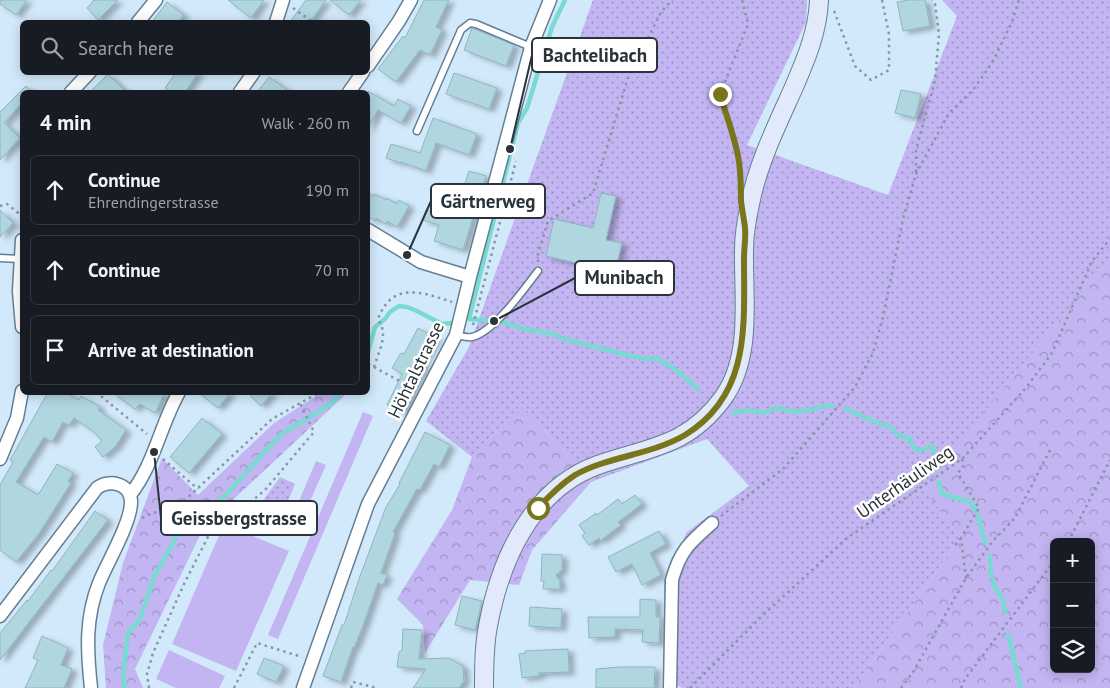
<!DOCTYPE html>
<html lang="en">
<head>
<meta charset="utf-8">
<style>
  :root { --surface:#171b24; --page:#20242c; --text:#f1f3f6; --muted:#9ea1a6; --line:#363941 }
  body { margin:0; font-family:"PT Sans",sans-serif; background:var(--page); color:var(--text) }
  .controls { position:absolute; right:15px; bottom:15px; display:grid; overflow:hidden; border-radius:8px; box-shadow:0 2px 12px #0003 }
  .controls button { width:45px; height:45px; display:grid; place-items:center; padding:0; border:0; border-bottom:1px solid var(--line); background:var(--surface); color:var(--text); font:25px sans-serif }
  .stop { position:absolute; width:15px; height:15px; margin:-11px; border:4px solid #78751a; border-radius:50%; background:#fff }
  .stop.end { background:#78751a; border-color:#fff; box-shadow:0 1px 5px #0008 }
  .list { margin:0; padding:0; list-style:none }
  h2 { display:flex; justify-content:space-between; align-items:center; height:65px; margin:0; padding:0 20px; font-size:21px }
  h2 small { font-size:16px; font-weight:400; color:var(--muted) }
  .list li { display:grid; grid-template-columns:32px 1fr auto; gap:15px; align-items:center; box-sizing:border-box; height:70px; margin:0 10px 10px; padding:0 10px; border:1px solid var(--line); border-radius:8px }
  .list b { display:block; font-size:19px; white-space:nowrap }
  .list p { margin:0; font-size:16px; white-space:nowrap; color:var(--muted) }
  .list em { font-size:16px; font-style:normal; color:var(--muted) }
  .icon { flex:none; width:28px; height:28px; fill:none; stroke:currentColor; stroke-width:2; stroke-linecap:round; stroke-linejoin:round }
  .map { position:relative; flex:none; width:1110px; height:688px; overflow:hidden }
  .search { position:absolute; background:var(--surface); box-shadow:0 2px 12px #0003; left:20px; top:20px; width:350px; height:55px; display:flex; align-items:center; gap:12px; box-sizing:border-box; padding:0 18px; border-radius:8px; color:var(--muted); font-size:19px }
  .panel { position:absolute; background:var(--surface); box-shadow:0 2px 12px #0003; left:20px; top:90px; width:350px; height:305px; border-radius:8px }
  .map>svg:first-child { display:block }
</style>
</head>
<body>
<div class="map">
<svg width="1110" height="688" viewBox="0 0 1110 688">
  <defs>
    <pattern id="grass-dots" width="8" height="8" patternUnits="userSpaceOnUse" patternTransform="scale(1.25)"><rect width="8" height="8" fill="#c2b5f1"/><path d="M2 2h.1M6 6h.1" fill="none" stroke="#9e94c4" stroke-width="1.8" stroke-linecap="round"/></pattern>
    <pattern id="forest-crowns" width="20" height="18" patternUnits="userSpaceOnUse" patternTransform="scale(1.25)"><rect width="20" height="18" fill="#c2b5f1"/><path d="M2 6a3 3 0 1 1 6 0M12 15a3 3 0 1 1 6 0" fill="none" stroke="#9e94c4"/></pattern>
    <filter id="shadow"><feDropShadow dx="5.5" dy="3" stdDeviation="2.5" flood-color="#0004"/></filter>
  </defs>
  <rect width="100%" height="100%" fill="#d2e9fb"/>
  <path fill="url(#grass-dots)" d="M593,0H807L806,22L747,145L888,195L957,16L942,0H1110V259L924,486L960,539L853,688H682L664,677V580L687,532L749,486L707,439L591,482L522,404L472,457L426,421L469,347Z
    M280,477L295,484L275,533L247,523Z"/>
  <path fill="url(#forest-crowns)" fill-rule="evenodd" d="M1110,259V688H853L960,539L923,486ZM1054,542H1091V669H1054Z
    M321,393H344L345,395L204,527L135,669L143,688H106L103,645L123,563L162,458L198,495L274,423Z
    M522,404L591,482L532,550L519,585L470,580L425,653L423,625L397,599L452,510L472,457Z"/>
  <path fill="#c2b5f1" d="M363,412L373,416L278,639L268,635Z
    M316,461L326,465L300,524L291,520Z
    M224,524L289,551L236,671L172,644Z
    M169,650L225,676L219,688H176L156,679Z"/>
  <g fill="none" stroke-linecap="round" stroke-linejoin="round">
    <path stroke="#79dad1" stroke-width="4.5" d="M494,321L469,319L518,123L527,108L552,27L565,0
      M503,322L524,329L553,334L565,339L631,356L645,359L657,358L676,370L698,389
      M368,352L375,327L385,319L390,312L399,306L407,307L417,311L442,324L452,323
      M846,409L880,424L889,426L898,435L910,439L912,445L917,450H922L932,446L934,451L935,470
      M733,413L750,410L763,413L776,408L795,412L832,405
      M939,482L942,494L971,502L976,511
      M978,516L985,543
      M990,556L991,574L995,588L1003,599L1005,613
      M1008,635L1021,688
      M125,688L123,676L128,633L140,619L154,577L181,528L225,496L280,435L332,403L340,392"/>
  </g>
  <path fill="#b0d6e0" stroke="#8fb5be" filter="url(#shadow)" d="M0,0H27L16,15L0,4Z
    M94,0H118L98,20L87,8Z
    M228,0H264L251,18Z
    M306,0H326L310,22H290Z
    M330,0H361L349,15Z
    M424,0H449L436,27L442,30L430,55L420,50L396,82L378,69L403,36L405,38Z
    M908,0H925L930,26L903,31L897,2Z
    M167,2L184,15L178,22H152Z
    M472,28L514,45L506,66L464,50Z
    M176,72H199L185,92H171L165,88Z
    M454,73L497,88L489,109L446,94Z
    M108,74L126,92H90Z
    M269,77L290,92H257Z
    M26,86L33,92H22V103L4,123L20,138L0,160V112Z
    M901,90L921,94L915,118L895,113Z
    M368,91L394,106L398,99L411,106L401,123L378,110L368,128Z
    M433,118L477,134L469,155L436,143L426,171L401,162L400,163L386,158L391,144L420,153Z
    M469,171L486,176L463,250L434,241L439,225L423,220L426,210L453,219Z
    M368,192L374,196L375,194L386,200L387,198L397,204L399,200L409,206L397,227L387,221L386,224L376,218L375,221L368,216Z
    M601,193L616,196L606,240L622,243L615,272L546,256L554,219L593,228Z
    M0,210L13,223L0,237Z
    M418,328L436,338L422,364L425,366L410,394L412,395L403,413L387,405L402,374L392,368L401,353L404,354Z
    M48,392H65L79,400L81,396L100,407L98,410L126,430L115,447L103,457L95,447L102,441L94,432L74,418L69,425L63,422L52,442L44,437L16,482L38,495L57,464L73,473L68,481L71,483L38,535L16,562L0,550V485L13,462L10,460Z
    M112,392H165L155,413L140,404L135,409Z
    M198,392H231L218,408Z
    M247,392H273L261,406Z
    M202,418L222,434L189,473L170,457Z
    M425,432L450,445L439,467L434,464L420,490L417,489L393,532L395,533L381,573L387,575L383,585L378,583L363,626L354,648L353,647L341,682L323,676L342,625H344L360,576L386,507L400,484L399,483Z
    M635,495L642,504L618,522L621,525L600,541L599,538L589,545L582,536L585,533L579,525L596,513L597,515L618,499L622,504Z
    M95,511L108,520L0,660V633L27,600L28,601L51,570L52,571Z
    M659,531L666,544L650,553L661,575L642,585L632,564L616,572L608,557Z
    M542,554L562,555V570L556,575L560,581V589H543L544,581H541Z
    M462,596L482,601L475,630L455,625Z
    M640,599L656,600V617H660L659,643L642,642L643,630L615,629V637L589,638L588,617H640Z
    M530,607L562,609L561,628L529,626Z
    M403,629L422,630L419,659L449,658L463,666L464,681L459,688H413L426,669L397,667L399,652L402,650Z
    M42,636L68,648L61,665L72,669L64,688H25L38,660L33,658Z
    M568,649L569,672L539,673V676L522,678L519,654L525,653V651Z
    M264,658L284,666L276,682L257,674Z
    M620,667H655L654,688H596V669Z"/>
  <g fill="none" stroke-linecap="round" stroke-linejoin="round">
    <defs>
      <path id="lane" d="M417,131L461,30L470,23L476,24L531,47
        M0,258L20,259
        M456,335C461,336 468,338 472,337C494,332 524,289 538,271"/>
      <path id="street" d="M138,22L156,0
        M276,22L283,0
        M368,66L399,21L411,0
        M71,92L90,72
        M240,92L254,72
        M349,92L363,72
        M368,230L421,262L470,277
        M22,240L19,291L22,327
        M0,459L17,418L22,391
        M130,495C154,465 160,426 179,392
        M0,616L97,488C109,479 130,483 131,501C132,521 107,563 99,583C85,618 87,651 91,688
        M303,688L368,504L456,335L470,277L531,47L550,0
        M670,688L672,580C680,551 689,543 712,523"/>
      <path id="secondary" d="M484,688C484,667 484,646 488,626C500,561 531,489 598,465C649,447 687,447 723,398C753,356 743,298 744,249C744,234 747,218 750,204C758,163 777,125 794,87C806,59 818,31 819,0"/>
    </defs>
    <use href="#lane" stroke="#647f92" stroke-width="9"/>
    <use href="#street" stroke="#647f92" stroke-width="15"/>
    <use href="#secondary" stroke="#647f92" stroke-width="20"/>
    <path stroke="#8597a4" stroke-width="2.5" stroke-dasharray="2.5 4" stroke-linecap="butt" d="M293,8L313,22
      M834,11L855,66L871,80L889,70V34L882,0
      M916,172V150L935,81L939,34L935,4L932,0
      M740,176L738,156L720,94L748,24L742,0
      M0,206L7,204L22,216
      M538,262V254L548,221L593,193L628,78L661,12L672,0
      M473,325L516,161
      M368,364L374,367C379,350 389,335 378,319C392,281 422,292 452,302
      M374,367L414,389
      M96,392L147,434
      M163,459L198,489
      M962,459L964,465L958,473L979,508L961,538L966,578
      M721,516L783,469L855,387L873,353L883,317L903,219L916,174L949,113L973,90L992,63L1012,22L1019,0
      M142,518C155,511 170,509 183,502L272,419L320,392
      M1068,542L1110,460
      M955,545L960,539
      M149,688L147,674L153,653L184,584L215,523L246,506L265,490L314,432L300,403
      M234,688L257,643L302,657
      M351,688L353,682L377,688
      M690,688L761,617L847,538L962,459L1025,389L1052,353L1092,261L1110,239
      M901,688L913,672L966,578L992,542L1015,518L1050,450
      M961,688L965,679L1054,561"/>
    <use href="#lane" stroke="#fff" stroke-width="6"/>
    <use href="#street" stroke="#fff" stroke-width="12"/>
    <use href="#secondary" stroke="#e2e9fb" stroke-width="18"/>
  </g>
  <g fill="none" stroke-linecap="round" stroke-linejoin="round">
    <path stroke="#78751a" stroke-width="6" d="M538,508C549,496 561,484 575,475C609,456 651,455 685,435C751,395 744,324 744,258C744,248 746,237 745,228C744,219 742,210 741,201C741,186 741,171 738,156C734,135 726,115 720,94"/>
  </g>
  <g text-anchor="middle" stroke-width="5" stroke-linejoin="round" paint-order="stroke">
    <g font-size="18" fill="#28333b" stroke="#fff">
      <text transform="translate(416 370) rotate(-64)" y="6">Höhtalstrasse</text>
      <text transform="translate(905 482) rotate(-35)" y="6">Unterhäuliweg</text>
    </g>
  </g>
  <path fill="none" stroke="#28333b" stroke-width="2" d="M510 149L532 55M407 255L431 201M494 321L575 278M154 452L161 518"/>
  <g fill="#28333b" stroke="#fff" stroke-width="2">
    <circle cx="510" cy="149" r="5"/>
    <circle cx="407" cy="255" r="5"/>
    <circle cx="494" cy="321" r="5"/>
    <circle cx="154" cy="452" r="5"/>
  </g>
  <g fill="#fff" stroke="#28333b" stroke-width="2">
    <rect x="532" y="38" width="125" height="34" rx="5"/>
    <rect x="431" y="184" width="114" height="34" rx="5"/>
    <rect x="575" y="261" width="99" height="34" rx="5"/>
    <rect x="161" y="501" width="156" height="34" rx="5"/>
  </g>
  <g font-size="19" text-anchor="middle" font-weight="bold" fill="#28333b">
    <text x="595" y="62">Bachtelibach</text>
    <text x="488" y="208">Gärtnerweg</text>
    <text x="624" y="284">Munibach</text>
    <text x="239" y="525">Geissbergstrasse</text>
  </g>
</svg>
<div class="controls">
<button>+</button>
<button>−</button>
<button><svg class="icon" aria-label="layers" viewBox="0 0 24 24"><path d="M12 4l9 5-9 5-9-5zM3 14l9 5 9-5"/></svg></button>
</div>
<div class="stop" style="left:538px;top:508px"></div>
<div class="stop end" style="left:720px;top:94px"></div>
<div class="search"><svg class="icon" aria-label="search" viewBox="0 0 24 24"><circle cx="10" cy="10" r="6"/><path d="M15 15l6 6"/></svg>Search here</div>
<section class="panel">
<h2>4 min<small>Walk · 260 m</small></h2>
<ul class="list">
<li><svg class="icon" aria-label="ahead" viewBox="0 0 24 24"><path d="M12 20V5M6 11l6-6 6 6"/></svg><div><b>Continue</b><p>Ehrendingerstrasse</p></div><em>190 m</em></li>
<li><svg class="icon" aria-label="ahead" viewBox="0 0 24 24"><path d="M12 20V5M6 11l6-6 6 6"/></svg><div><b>Continue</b></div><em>70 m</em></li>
<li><svg class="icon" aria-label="arrive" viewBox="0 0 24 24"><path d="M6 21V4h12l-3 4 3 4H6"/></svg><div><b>Arrive at destination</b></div></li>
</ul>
</section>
</div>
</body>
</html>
